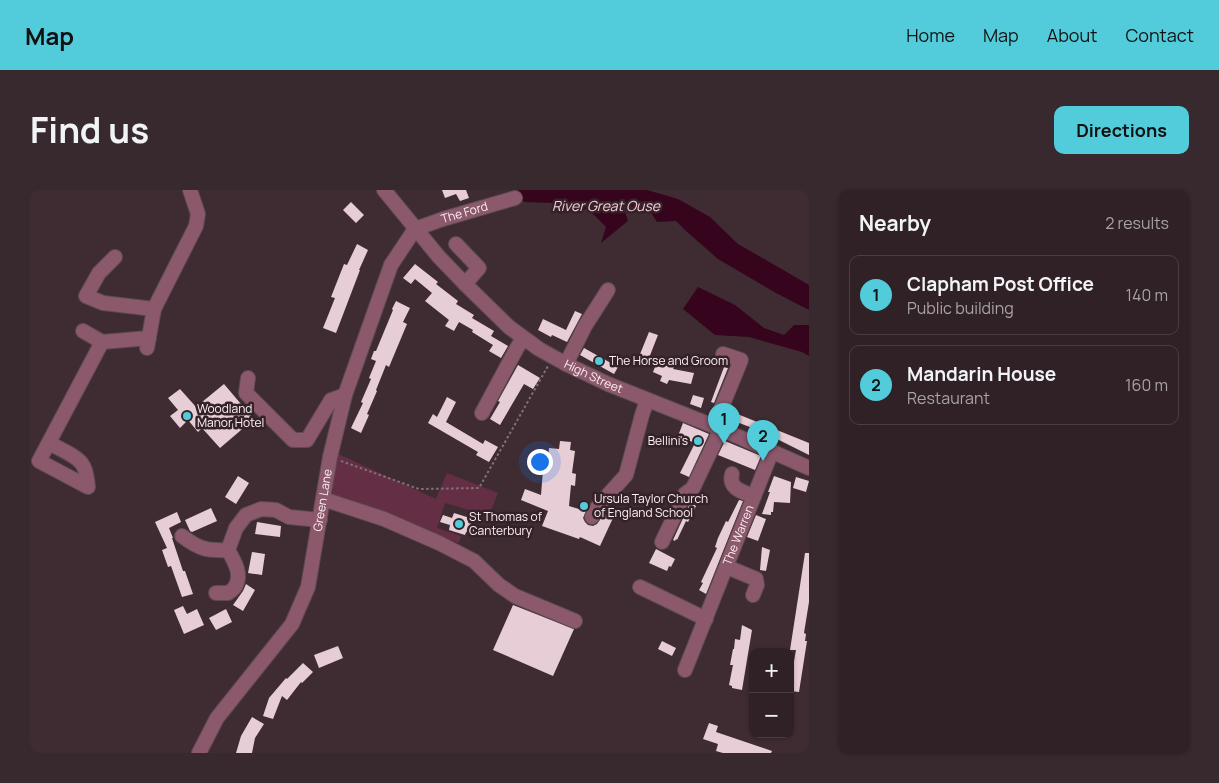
<!DOCTYPE html>
<html lang="en">
<head>
<meta charset="utf-8">
<style>
  :root { --surface:#2f2126; --page:#37292e; --text:#f1f3f6; --muted:#a7a3a7; --line:#4a3e43; --accent:#52cbda }
  body { margin:0; font-family:Manrope,sans-serif; background:var(--page); color:var(--text) }
  .controls { position:absolute; right:15px; bottom:15px; display:grid; overflow:hidden; border-radius:10px; box-shadow:0 1px 4px #0004 }
  .controls button { width:45px; height:45px; display:grid; place-items:center; padding:0; border:0; border-bottom:1px solid var(--line); background:var(--surface); color:var(--text); font:25px sans-serif }
  .you { position:absolute; left:509px; top:271px; width:18px; height:18px; margin:-12px; border:4px solid #fff; border-radius:50%; background:#1a73e8; box-shadow:0 0 0 8px #1a73e833 }
  .badge { display:grid; place-items:center; width:32px; height:32px; border-radius:50%; background:var(--accent); color:#111; font-size:16px; font-weight:700 }
  .pin { position:absolute; translate:-50% -41px; filter:drop-shadow(0 1px 2px #0008) }
  .pin::after { content:''; position:absolute; top:26px; width:18px; height:15px; background:inherit; clip-path:polygon(0 0,100% 0,50% 100%) }
  .list { margin:0; padding:0; list-style:none }
  h2 { display:flex; justify-content:space-between; align-items:center; height:65px; margin:0; padding:0 20px; font-size:21px }
  h2 small { font-size:16px; font-weight:400; color:var(--muted) }
  .list li { display:grid; grid-template-columns:32px 1fr auto; gap:15px; align-items:center; box-sizing:border-box; height:80px; margin:0 10px 10px; padding:0 10px; border:1px solid var(--line); border-radius:10px }
  .list b { display:block; font-size:19px; white-space:nowrap }
  .list p { margin:0; font-size:16px; white-space:nowrap; color:var(--muted) }
  .list em { font-size:16px; font-style:normal; color:var(--muted) }
  .map { position:relative; flex:none; width:779px; height:563px; overflow:hidden; border-radius:10px }
  header { display:flex; align-items:center; gap:30px; box-sizing:border-box; height:70px; padding:0 25px; background:var(--accent); color:#111 }
  header strong { font-size:24px }
  nav { display:flex; gap:28px; margin-inline-start:auto; font-size:18px }
  .intro { display:flex; align-items:center; justify-content:space-between; box-sizing:border-box; height:120px; padding:0 30px }
  h1 { margin:0; font-size:35px }
  .button { padding:12px 22px; border-radius:10px; background:var(--accent); color:#111; font-size:18px; font-weight:700 }
  main { display:flex; gap:30px; padding:0 30px }
  aside { flex:1; background:var(--surface); border-radius:10px; box-shadow:0 1px 4px #0004 }
  .map>svg:first-child { display:block }
</style>
</head>
<body>
<header>
<strong>Map</strong>
<nav><a>Home</a><a>Map</a><a>About</a><a>Contact</a></nav>
</header>
<div class="intro"><h1>Find us</h1><a class="button">Directions</a></div>
<main>
<div class="map">
<svg width="779" height="563" viewBox="0 0 779 563">
  <rect width="100%" height="100%" fill="#3f2c32"/>
  <path fill="#642f44" d="M306,263L406,309L417,283L468,303L459,326L415,313L407,338L431,346L429,353L302,306Z"/>
  <path fill="#36041c" d="M481,0H617L648,9L680,27L708,54L779,95V120L746,103L688,69L656,41L646,31L627,32L618,18L593,16L598,31L571,53L576,37L559,20L522,13L495,12L485,8Z
    M668,97L705,115L734,138L754,145L764,135H779V166L772,162L719,147L685,145L653,119Z"/>
  <path fill="#e7ced6" d="M412,0H436L439,8L430,11L426,4L415,8Z
    M321,12L334,25L326,33L313,20Z
    M327,54L338,60L329,80H330L306,143L293,138L305,108L301,107L314,74L317,75Z
    M385,74L408,92L406,94L428,111L426,114L444,125L442,128L464,141L461,146L478,156L471,168L459,161L463,155L442,142L443,140L429,132L424,141L415,136L419,130L395,111L402,103L385,89L381,94L373,88Z
    M366,111L380,118L373,132L377,134L359,177L356,175L346,200L347,201L337,224L339,225L331,243L321,238L333,213L331,212L341,189L339,188L346,171L341,169L344,161H346L363,120L362,119Z
    M545,121L552,124L537,152L522,145L521,147L508,140L513,129L536,140Z
    M619,142L628,145L617,173L608,169Z
    M554,158L588,177L584,184L550,165Z
    M627,172L636,176L638,172L645,175L643,179L664,183L661,194L639,190L637,194L630,191L632,186L623,182Z
    M488,175L510,188L503,199L494,194L470,235L460,229L470,212L468,211Z
    M694,177L698,178L684,213L681,212Z
    M194,194L222,227L215,232L217,235L190,258L172,238L168,242L158,230L150,238L140,226L148,220L138,208L150,199L166,217Z
    M663,205L674,208L671,218L660,214Z
    M417,207L426,212L416,232L453,254L455,250L468,257L459,272L446,265L448,262L398,233L403,224L407,227Z
    M700,221L779,253V265L735,243L699,229Z
    M653,233L679,244L659,287L650,283L665,253L648,246Z
    M530,251L541,252L540,260L545,261L542,283L546,284L545,296L541,295L539,316L552,320L554,316L558,317L553,328L555,332L558,335L563,336L567,334L574,324L583,328L570,356L550,347L549,349L512,336L518,321L491,310L495,299L511,305L513,280L517,281L519,258L529,259Z
    M695,251L731,266L725,280L688,265Z
    M208,286L219,293L206,314L195,307Z
    M744,286L761,292L760,313L744,312L743,322H741V325L732,324L740,302H738Z
    M766,287L779,291L776,302L763,298Z
    M709,310L713,311L676,404L669,400L673,393L671,392L687,358L685,357L688,348L696,331L698,332Z
    M661,311L664,313L663,314L666,316L658,332L656,331L647,350L646,349L645,351L643,350Z
    M181,318L187,331L162,342L160,341L155,330Z
    M147,322L151,332L139,338L143,348H142L153,381H155L163,404L152,407L141,376L138,377L132,360L137,358L125,332Z
    M424,323L440,328L438,333L447,335L445,344L436,342L435,345L419,340L420,335L410,332L413,325L422,328Z
    M726,325L736,329L728,351L717,347Z
    M227,332L251,336L250,347L225,344Z
    M732,357L740,360L736,381L730,380Z
    M626,359L645,369L641,377L639,376L637,381L619,373Z
    M222,362L235,364L232,385L218,383Z
    M775,363H779V412L774,443L776,444L775,451H777L769,502L760,501V494L766,460H760Z
    M216,394L225,400L213,421L203,415L213,401Z
    M483,415L544,439L523,486L463,460Z
    M153,416L157,424L167,419L174,435L154,444L144,420Z
    M196,419L202,432L186,440L179,428Z
    M712,435L722,440L712,500L702,498V496L699,495L703,475H700L703,459H704L705,449L710,450Z
    M632,451L646,458L642,466L628,459Z
    M308,456L313,468L289,478L284,465Z
    M273,473L283,482L272,493L271,492L257,510L252,506L243,529L233,526L239,508L256,488L257,489Z
    M222,527L234,534L225,548L222,563H206L211,546Z
    M679,533L688,536L686,542L742,561L741,563H693L686,561L688,554L673,549Z"/>
  <g fill="none" stroke-linecap="round" stroke-linejoin="round">
    <defs>
      <g id="minor">
        <path id="s1" d="M354,0L409,67L435,94L479,137L509,159L536,174L578,194L691,239L779,278"/>
        <path id="s2" d="M385,39L413,29L485,8"/>
        <path d="M426,54L449,78L435,94"/>
        <path d="M85,67L69,83L56,106L73,113L124,119"/>
        <path d="M53,141L72,152L119,148"/>
        <path d="M117,158L124,119L166,36L168,24L160,0"/>
        <path d="M536,174L555,136L578,100"/>
        <path d="M218,188L216,203L263,250H277L301,210L315,205"/>
        <path d="M452,223L488,156L494,149"/>
        <path d="M684,236L711,170L693,164"/>
        <path d="M19,253C28,258 47,266 52,274C57,280 57,290 58,297L9,271L72,152"/>
        <path d="M702,284C698,299 713,302 724,306"/>
        <path d="M293,309L354,329L409,353L444,371L469,395L485,406L545,431"/>
        <path d="M562,327L568,316L596,285L612,225L617,210"/>
        <path d="M152,346C169,359 177,361 198,360"/>
        <path d="M632,352L655,304L663,298L691,239"/>
        <path d="M198,360L206,338L216,325L231,319L246,320L259,327L290,330"/>
        <path d="M697,377L726,389L727,395L723,405"/>
        <path d="M610,397L676,429"/>
        <path d="M186,403H198C201,401 205,398 206,395C212,383 204,371 198,360"/>
        <path id="s3" d="M655,480L742,261"/>
        <path id="s4" d="M169,563L187,528L262,434L278,397L300,267L315,205L361,75L385,39"/>
      </g>
    </defs>
    <use href="#minor" stroke="#5d4b51" stroke-width="16"/>
    <path stroke="#827176" stroke-width="2" stroke-dasharray="2.5 2.5" stroke-linecap="butt" d="M311,271L389,299L449,298L518,176"/>
    <use href="#minor" stroke="#8c586b" stroke-width="14"/>
  </g>
  <g fill="#52cbda" stroke="#342228" stroke-width="2">
    <circle cx="569" cy="171" r="5"/>
    <circle cx="157" cy="226" r="5"/>
    <circle cx="668" cy="251" r="5"/>
    <circle cx="554" cy="316" r="5"/>
    <circle cx="429" cy="334" r="5"/>
  </g>
  <g text-anchor="middle" stroke-width="5" stroke-linejoin="round" paint-order="stroke">
    <g font-size="12" fill="#fdf0f4" stroke="#342228">
      <text dy="4" stroke="none"><textPath href="#s2" startOffset="52">The Ford</textPath></text>
      <text dy="4" stroke="none"><textPath href="#s1" startOffset="284">High Street</textPath></text>
      <text dy="4" stroke="none"><textPath href="#s4" startOffset="288">Green Lane</textPath></text>
      <text dy="4" stroke="none"><textPath href="#s3" startOffset="145">The Warren</textPath></text>
    </g>
    <g font-size="12" fill="#fdf0f4" stroke="#342228" text-anchor="start">
      <text x="579" y="175">The Horse and Groom</text>
      <text x="167" y="223">Woodland<tspan x="167" dy="14">Manor Hotel</tspan></text>
      <text x="658" y="255" text-anchor="end">Bellini's</text>
      <text x="564" y="313">Ursula Taylor Church<tspan x="564" dy="14">of England School</tspan></text>
      <text x="439" y="331">St Thomas of<tspan x="439" dy="14">Canterbury</tspan></text>
    </g>
    <g font-size="14" font-style="italic" fill="#facedc" stroke="#342228">
      <text x="576" y="21">River Great Ouse</text>
    </g>
  </g>
</svg>
<div class="controls">
<button>+</button>
<button>−</button>
</div>
<div class="you"></div>
<div class="pin badge" style="left:694px;top:254px">1</div>
<div class="pin badge" style="left:733px;top:271px">2</div>
</div>
<aside>
<h2>Nearby<small>2 results</small></h2>
<ul class="list">
<li><span class="badge">1</span><div><b>Clapham Post Office</b><p>Public building</p></div><em>140 m</em></li>
<li><span class="badge">2</span><div><b>Mandarin House</b><p>Restaurant</p></div><em>160 m</em></li>
</ul>
</aside>
</main>
</body>
</html>
